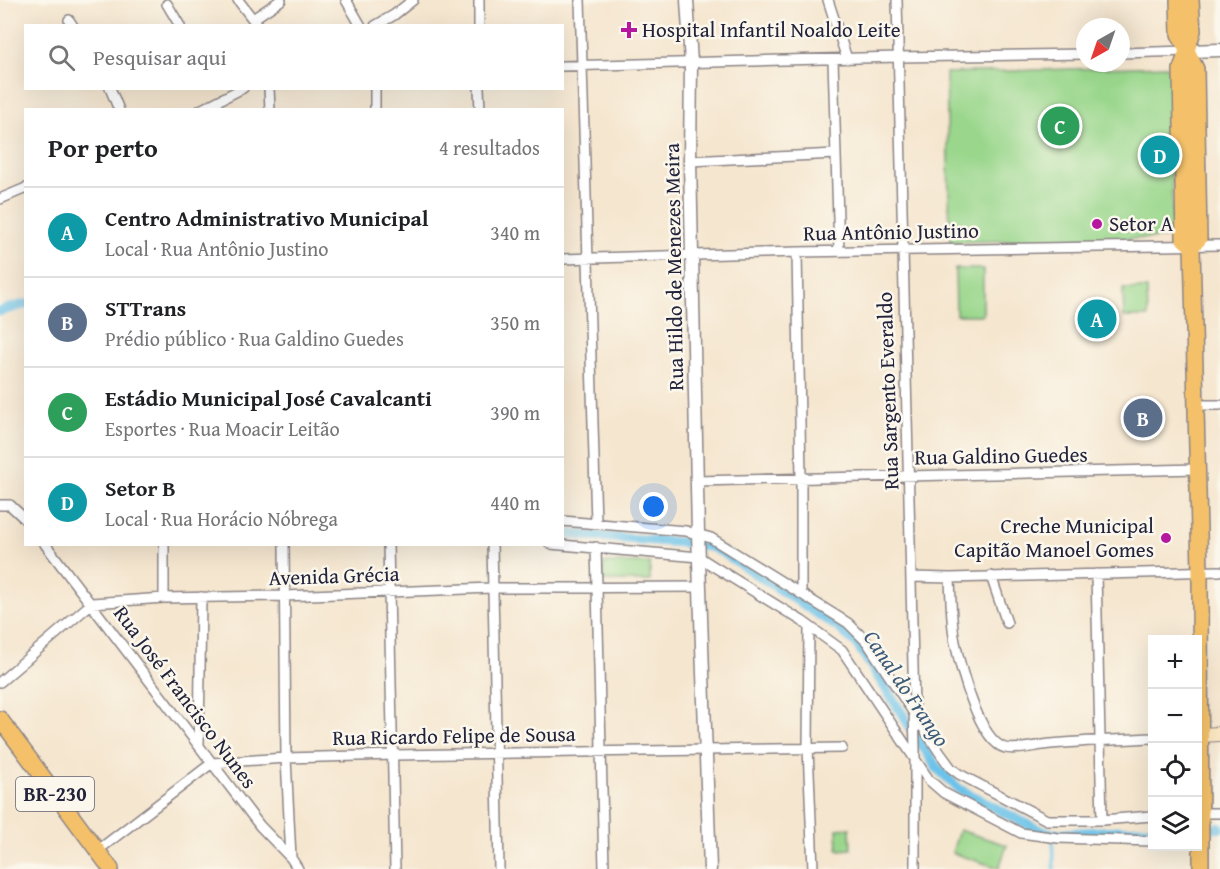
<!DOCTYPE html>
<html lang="pt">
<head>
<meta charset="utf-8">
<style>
  :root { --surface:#fff; --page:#f6f6f6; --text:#202124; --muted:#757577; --line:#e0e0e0; --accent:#7c3aed }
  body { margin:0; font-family:"Gentium Book Plus",serif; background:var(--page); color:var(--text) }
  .controls { position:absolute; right:18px; bottom:18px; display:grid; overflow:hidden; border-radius:0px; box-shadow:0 6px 24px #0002 }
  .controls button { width:54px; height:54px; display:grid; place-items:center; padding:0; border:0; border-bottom:2px solid var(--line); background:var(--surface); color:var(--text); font:30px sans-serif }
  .compass { position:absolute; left:1076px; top:18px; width:54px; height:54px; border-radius:50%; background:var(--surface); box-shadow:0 6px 24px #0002; rotate:220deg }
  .you { position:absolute; left:654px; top:507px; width:21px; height:21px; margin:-15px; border:4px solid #fff; border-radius:50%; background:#1a73e8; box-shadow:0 0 0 9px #1a73e833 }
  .badge { display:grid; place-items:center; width:39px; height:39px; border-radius:50%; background:var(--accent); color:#fff; font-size:20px; font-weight:700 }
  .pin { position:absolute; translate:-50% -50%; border:3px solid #fff; box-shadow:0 2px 6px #0006 }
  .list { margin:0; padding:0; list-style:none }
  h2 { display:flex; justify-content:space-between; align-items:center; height:78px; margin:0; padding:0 24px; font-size:26px }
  h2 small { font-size:20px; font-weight:400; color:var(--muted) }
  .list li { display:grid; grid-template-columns:39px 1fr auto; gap:18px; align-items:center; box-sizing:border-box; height:90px; padding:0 24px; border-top:2px solid var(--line) }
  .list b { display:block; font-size:22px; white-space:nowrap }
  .list p { margin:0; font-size:20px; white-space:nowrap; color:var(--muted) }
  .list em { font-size:20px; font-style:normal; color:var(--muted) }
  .icon { flex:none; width:33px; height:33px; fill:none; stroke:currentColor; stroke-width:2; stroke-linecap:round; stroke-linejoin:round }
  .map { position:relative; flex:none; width:1220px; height:869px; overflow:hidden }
  .search { position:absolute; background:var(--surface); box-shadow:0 6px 24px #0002; left:24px; top:24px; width:540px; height:66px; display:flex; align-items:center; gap:15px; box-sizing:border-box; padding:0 21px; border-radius:0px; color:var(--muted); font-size:22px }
  .panel { position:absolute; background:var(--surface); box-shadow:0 6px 24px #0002; left:24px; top:108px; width:540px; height:438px; border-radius:0px }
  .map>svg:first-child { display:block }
</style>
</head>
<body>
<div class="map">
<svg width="1220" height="869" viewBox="0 0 1220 869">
  <rect width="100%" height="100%" fill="#fbf7ec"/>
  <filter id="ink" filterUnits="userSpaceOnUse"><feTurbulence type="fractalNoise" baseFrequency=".0167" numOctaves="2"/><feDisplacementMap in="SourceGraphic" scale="12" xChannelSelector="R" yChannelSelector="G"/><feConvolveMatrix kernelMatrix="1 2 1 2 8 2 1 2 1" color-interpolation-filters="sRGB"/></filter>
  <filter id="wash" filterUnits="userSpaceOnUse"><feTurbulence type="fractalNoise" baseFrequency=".008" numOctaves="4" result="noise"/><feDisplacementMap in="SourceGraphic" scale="24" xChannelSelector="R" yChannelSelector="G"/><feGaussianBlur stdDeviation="1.35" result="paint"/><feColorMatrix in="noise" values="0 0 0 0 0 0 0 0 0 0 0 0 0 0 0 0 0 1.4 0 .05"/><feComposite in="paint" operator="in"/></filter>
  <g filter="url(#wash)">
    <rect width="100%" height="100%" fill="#f5e6cf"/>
    <path fill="#9ad78c" stroke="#5e7c64" stroke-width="1.5" d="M1166,66L1170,70L1171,78L1172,234L1166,238L950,242L946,73Z
      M955,269H983V315H956Z
      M1123,289H1147L1148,317H1124Z
      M603,563H650V581H603Z
      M850,828L851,849L838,850L837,829Z
      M959,830L1007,845L999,868L952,853Z"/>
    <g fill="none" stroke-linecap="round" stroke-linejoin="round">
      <path stroke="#6cc3e9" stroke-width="3" d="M1053,838L1054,869"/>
      <path stroke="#6cc3e9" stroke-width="10" d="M0,311L26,304
        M562,534L689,543L712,547L724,553L838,627L857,644L937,768L959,789L1034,828L1053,834L1152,829
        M1216,828H1220"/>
    </g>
  </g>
  <g filter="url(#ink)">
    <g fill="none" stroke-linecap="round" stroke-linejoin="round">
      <defs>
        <path id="minor" d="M238,0L258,26
          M346,0L361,26
          M479,0V26
          M580,0L596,522
          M828,0L847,59
          M897,0L915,749V869
          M167,4L180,26
          M253,19L281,0
          M69,20L73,26
          M375,26L394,15L413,0
          M1121,53L1188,51
          M833,60L839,251
          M562,66L899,57L1085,54
          M110,88L119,110
          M269,88L270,110
          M375,88V110
          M479,88L480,110
          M200,110L243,88
          M690,161L836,154
          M0,199L26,188
          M797,252L801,479V594
          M562,259L797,252L1220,245
          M1196,405H1220
          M697,481L1198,469
          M0,505H10L26,520
          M562,521L686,531L711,538L848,623L867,642L940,753L951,768L959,774L1047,820H1102L1152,816
          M45,544L260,826L291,858L298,869
          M164,544V598
          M284,544L286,758L291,858
          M388,544L395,869
          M492,544L499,869
          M550,544L699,557L713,566L802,621L842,650L929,780L944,793L1021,833L1058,838L1152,841
          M596,547L604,869
          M1096,574L1102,820
          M991,576L1007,623
          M912,577L950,578L1220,571
          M950,578C951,599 951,622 955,642C960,666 979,741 1005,748C1019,751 1037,745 1051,744C1085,741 1119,740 1152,738
          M809,626L808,748L813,869
          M0,682L92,603L164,598L284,596L492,588L700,587
          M199,744L201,597
          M1198,813H1220
          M97,851L212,763L286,758L394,755L842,748"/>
        <path id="tertiary" d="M687,0L691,63L690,161L698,533L710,869
          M1188,51L1220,50"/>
        <path id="secondary" d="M1201,735L1220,734"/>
        <path id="primary" d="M1178,0L1179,34L1196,69L1199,239L1192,246L1200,572L1201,869
          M1191,0L1193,31L1181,70L1184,239L1192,246"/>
        <path id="trunk" d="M0,719L111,869"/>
      </defs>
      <use href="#minor" stroke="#8c8485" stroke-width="12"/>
      <use href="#tertiary" stroke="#8c8485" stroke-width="15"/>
      <use href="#secondary" stroke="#8c8485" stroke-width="16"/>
      <use href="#primary" stroke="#8c8485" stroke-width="18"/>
      <use href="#trunk" stroke="#8c8485" stroke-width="18"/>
      <use href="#minor" stroke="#fff" stroke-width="9"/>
      <use href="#tertiary" stroke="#fff" stroke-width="12"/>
      <use href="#secondary" stroke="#fbe6c3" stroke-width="14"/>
      <use href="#primary" stroke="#f4c16a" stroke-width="15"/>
      <use href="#trunk" stroke="#f4c16a" stroke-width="15"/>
    </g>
  </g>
  <g fill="#b5179e" stroke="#fbf7ec" stroke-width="2">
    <path d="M626 21h6v6h6v6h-6v6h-6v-6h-6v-6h6z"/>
    <circle cx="1097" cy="224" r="6"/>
    <circle cx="1166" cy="538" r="6"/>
  </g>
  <g text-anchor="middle" stroke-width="5" stroke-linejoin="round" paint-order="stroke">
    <rect fill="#fbf7ec" stroke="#636270" stroke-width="1.5" x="16" y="777" width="78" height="34" rx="4.5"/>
    <g font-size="20" font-weight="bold" fill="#22223b">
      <text x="55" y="801">BR-230</text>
    </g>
    <g font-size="21" fill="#22223b" stroke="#fbf7ec" text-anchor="start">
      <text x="642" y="37">Hospital Infantil Noaldo Leite</text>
      <text x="1109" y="231">Setor A</text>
      <text x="1154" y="533" text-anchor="end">Creche Municipal<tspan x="1154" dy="24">Capitão Manoel Gomes</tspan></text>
    </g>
    <g font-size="21" fill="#22223b" stroke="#fbf7ec">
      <text transform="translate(891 232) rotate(-1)" y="7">Rua Antônio Justino</text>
      <text transform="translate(674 267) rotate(-91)" y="7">Rua Hildo de Menezes Meira</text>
      <text transform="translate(888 391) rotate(-92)" y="7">Rua Sargento Everaldo</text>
      <text transform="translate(1001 456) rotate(-1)" y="7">Rua Galdino Guedes</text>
      <text transform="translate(334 576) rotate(-2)" y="7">Avenida Grécia</text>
      <text transform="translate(185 697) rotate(53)" y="7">Rua José Francisco Nunes</text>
      <text transform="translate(454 736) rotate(-1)" y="7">Rua Ricardo Felipe de Sousa</text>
    </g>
    <g font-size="22" font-style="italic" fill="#3c5a78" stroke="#fbf7ec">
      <text transform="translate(907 688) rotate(56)" y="8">Canal do Frango</text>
    </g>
  </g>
</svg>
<div class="controls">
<button>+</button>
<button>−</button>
<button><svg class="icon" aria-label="locate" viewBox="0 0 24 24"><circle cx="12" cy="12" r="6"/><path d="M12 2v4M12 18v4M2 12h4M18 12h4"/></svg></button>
<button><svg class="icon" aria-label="layers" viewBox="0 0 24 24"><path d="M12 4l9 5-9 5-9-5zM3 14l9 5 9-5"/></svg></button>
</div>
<svg class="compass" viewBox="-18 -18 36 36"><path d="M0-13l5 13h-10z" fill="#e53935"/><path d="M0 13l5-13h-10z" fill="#757577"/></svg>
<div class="you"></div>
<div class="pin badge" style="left:1097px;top:319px;background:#0f9aa8">A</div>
<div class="pin badge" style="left:1143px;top:418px;background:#5c6f8a">B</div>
<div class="pin badge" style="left:1060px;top:126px;background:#2e9e5b">C</div>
<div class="pin badge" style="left:1160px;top:155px;background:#0f9aa8">D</div>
<div class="search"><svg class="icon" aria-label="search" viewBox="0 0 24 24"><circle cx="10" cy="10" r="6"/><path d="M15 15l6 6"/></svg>Pesquisar aqui</div>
<section class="panel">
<h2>Por perto<small>4 resultados</small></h2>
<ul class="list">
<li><span class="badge" style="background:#0f9aa8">A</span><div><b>Centro Administrativo Municipal</b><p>Local · Rua Antônio Justino</p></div><em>340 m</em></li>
<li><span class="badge" style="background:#5c6f8a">B</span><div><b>STTrans</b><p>Prédio público · Rua Galdino Guedes</p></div><em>350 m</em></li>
<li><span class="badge" style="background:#2e9e5b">C</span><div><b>Estádio Municipal José Cavalcanti</b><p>Esportes · Rua Moacir Leitão</p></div><em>390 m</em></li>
<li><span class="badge" style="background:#0f9aa8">D</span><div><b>Setor B</b><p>Local · Rua Horácio Nóbrega</p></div><em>440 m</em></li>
</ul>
</section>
</div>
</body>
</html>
